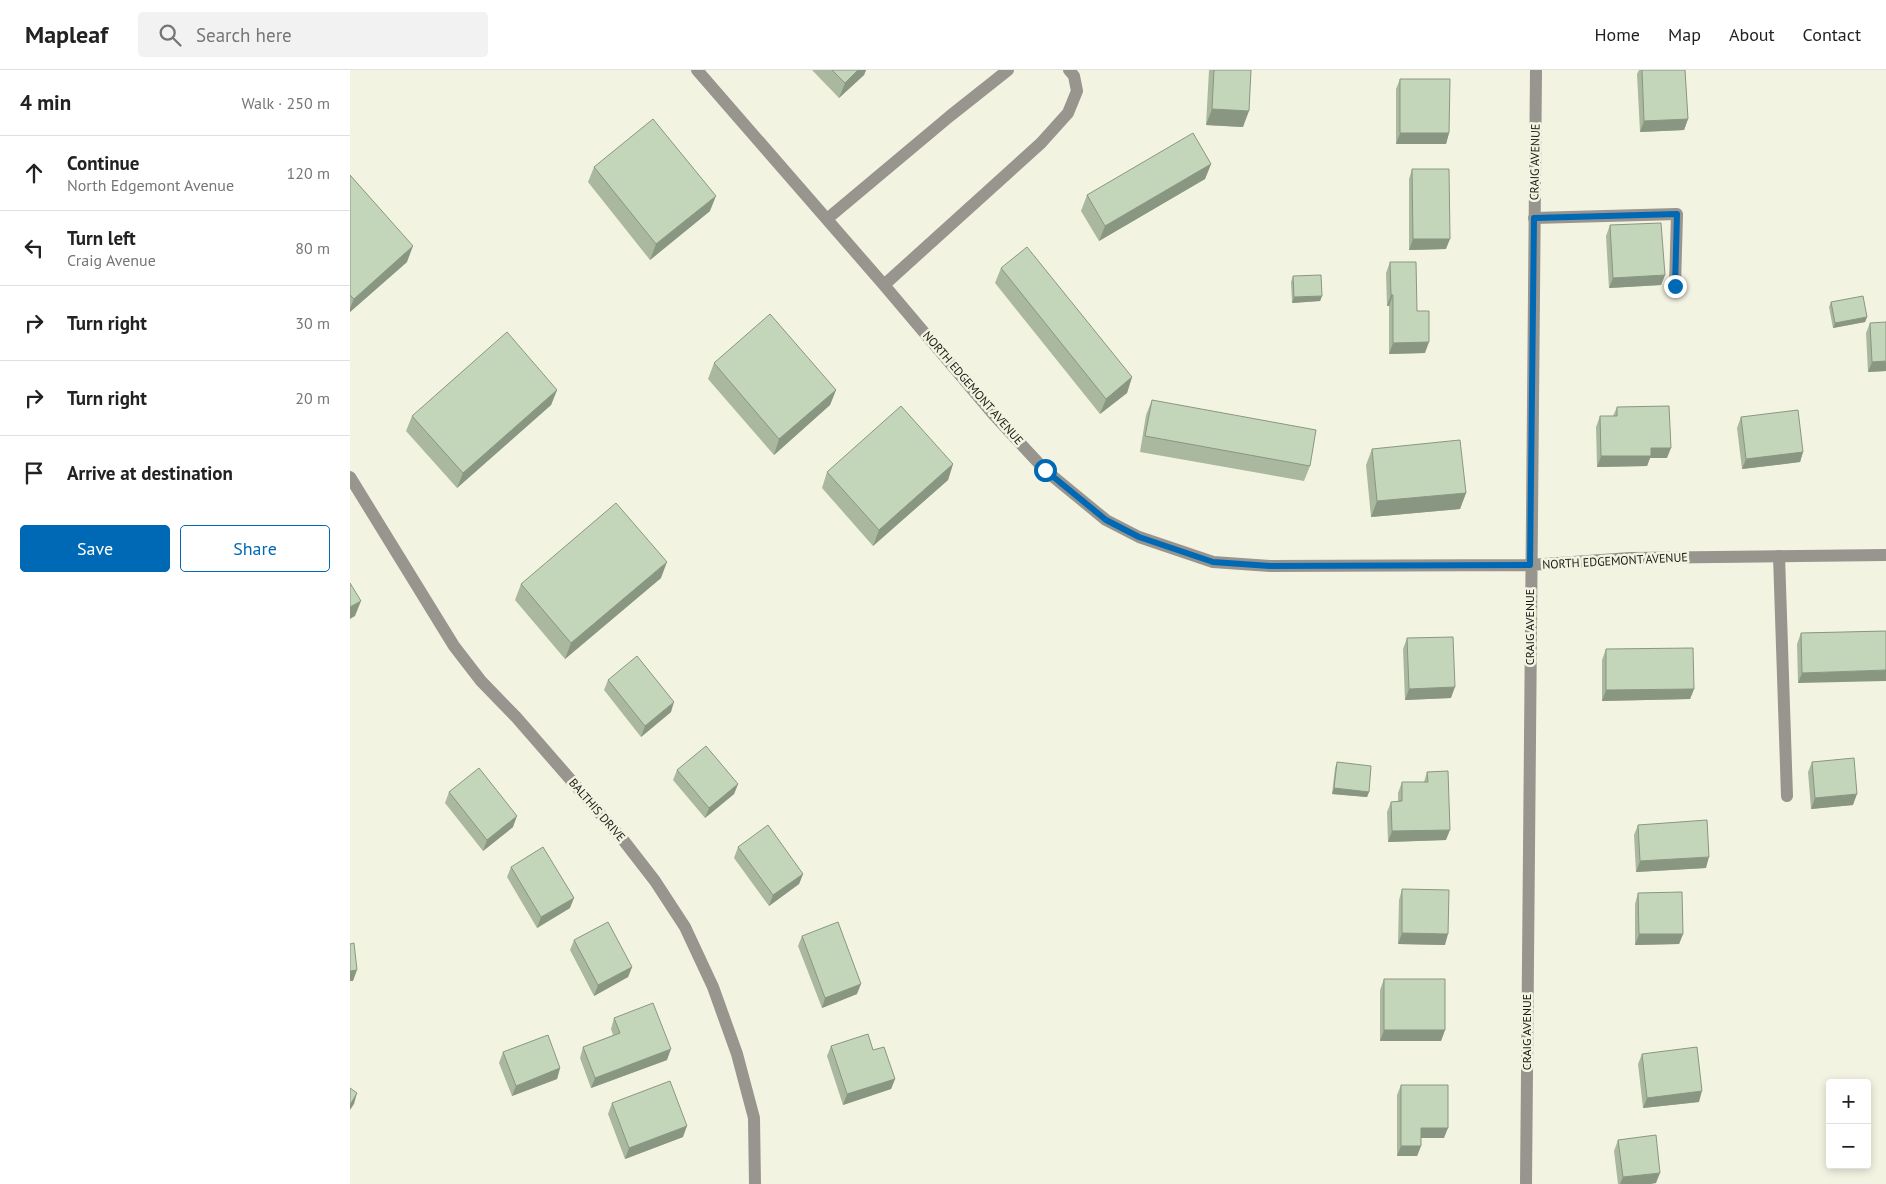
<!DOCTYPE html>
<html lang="en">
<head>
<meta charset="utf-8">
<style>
  :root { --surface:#fff; --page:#f2f2f2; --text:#222; --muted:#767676; --line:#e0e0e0; --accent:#0069b5 }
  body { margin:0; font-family:"PT Sans",sans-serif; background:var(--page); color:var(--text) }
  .controls { position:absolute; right:15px; bottom:15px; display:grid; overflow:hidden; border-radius:5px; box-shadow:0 2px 8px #0003 }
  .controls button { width:45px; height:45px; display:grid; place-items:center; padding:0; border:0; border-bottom:1px solid var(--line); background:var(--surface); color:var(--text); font:25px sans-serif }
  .stop { position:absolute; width:15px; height:15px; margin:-11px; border:4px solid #0069b5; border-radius:50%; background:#fff }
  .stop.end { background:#0069b5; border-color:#fff; box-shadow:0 1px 5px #0008 }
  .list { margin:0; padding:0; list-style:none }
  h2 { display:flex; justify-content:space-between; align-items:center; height:65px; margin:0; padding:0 20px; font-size:21px }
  h2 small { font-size:16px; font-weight:400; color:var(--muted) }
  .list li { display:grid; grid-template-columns:32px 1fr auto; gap:15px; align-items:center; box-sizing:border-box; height:75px; padding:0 20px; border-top:1px solid var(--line) }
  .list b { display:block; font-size:19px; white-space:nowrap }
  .list p { margin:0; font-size:16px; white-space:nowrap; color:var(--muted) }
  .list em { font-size:16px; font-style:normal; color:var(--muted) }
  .actions { display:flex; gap:10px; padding:15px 20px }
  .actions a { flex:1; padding:11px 0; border:1px solid var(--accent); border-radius:5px; text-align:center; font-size:18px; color:var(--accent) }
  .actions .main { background:var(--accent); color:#fff }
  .icon { flex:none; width:28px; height:28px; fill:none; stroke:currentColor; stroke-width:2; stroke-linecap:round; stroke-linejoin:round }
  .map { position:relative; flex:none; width:1536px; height:1114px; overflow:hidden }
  header { display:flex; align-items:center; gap:30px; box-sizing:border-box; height:70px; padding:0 25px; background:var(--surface); border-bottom:1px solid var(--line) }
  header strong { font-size:24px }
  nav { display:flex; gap:28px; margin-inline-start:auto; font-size:18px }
  .search { width:350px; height:45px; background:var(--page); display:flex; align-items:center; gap:12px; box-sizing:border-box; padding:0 18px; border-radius:5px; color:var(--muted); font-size:19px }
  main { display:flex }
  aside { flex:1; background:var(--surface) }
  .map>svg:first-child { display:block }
</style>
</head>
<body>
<header>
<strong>Mapleaf</strong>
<div class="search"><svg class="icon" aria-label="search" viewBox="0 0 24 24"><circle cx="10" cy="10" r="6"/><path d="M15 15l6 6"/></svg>Search here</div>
<nav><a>Home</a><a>Map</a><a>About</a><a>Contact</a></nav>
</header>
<main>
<aside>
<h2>4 min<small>Walk · 250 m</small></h2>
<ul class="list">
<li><svg class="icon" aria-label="ahead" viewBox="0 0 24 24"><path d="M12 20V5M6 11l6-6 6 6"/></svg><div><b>Continue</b><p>North Edgemont Avenue</p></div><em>120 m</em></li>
<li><svg class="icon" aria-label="left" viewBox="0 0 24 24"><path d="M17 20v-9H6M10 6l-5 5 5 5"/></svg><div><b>Turn left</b><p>Craig Avenue</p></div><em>80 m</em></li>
<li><svg class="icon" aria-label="right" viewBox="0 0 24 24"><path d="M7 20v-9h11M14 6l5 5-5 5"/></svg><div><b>Turn right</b></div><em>30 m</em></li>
<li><svg class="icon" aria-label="right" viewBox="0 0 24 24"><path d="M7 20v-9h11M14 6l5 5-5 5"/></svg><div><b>Turn right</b></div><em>20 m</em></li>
<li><svg class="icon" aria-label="arrive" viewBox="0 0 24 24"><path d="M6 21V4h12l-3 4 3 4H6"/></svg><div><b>Arrive at destination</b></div></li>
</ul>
<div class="actions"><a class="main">Save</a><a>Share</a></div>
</aside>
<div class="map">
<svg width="1536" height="1114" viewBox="0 0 1536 1114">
  <rect width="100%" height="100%" fill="#f3f3e2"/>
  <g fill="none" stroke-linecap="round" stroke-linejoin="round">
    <path stroke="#98948e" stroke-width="12" d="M1184,148L1327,144L1325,216
      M1429,486L1437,726"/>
    <path stroke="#98948e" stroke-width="12" d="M347,0L534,215L643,344L695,400L756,450L789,467L863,492L920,496L1180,495L1280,488L1536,485
      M477,149L600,46L658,0
      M534,215L691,73L718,43L727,21L724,6L719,0
      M0,407L104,576L131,611L166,647L274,771L305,811L335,857L363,917L387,984L404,1048L405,1114
      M1176,1114L1186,0"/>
  </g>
  <path fill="#a9b89f" d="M462,0H516L514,5L489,28Z
    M859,0H901L893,57L856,55Z
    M1289,0H1335L1338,49L1334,60L1290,62L1287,4Z
    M1050,9L1099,63L1096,74H1046V19Z
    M861,94L855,109L749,171L731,141L737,125Z
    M244,97L360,141L300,190L238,112Z
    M1062,99L1096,179L1059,180V109Z
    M0,105L57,192L0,242Z
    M1260,155L1315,205L1311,215L1259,218L1256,166Z
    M1040,192L1067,241L1075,283L1039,284V236H1037L1036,203Z
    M651,198L782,307L777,323L750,344L645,213Z
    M943,206L972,226L970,231L942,233L941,212Z
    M1481,232L1517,247L1515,252L1483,258L1479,237Z
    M1520,253L1536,301L1518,302L1516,263Z
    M364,293L486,320L480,335L424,385L358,309Z
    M207,320L201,335L107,418L56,361L62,346Z
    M802,330L960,396L954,411L790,382L796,345Z
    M1267,337L1317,388H1300L1297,396L1247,397L1246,357L1250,346H1263Z
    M1391,347L1453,382L1450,392L1392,399L1387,358Z
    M1022,379L1116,423L1110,439L1021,447L1016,395Z
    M603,394L598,410L523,476L472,418L477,402Z
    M311,508L215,589L165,530L171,514Z
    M1536,561L1448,613L1447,574L1451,563Z
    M1057,568L1101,628L1055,630L1053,579Z
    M1256,579L1344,619L1340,629L1252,631V590Z
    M258,610L321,642L291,667L254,620Z
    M987,692L1019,722L1017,727L982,724L985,698Z
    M1462,692L1503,735L1461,739L1458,702Z
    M327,700L388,714L384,724L355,748L323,710Z
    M1077,702L1096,770L1038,772L1037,742L1041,732H1048V723L1052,712H1074Z
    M99,722L163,757L133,781L95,733Z
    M1288,755L1356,798L1286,802L1284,765Z
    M388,777L453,804L449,814L419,836L384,788Z
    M161,797L220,838L187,858L157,807Z
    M1052,819L1095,875L1048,874L1049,830Z
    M1288,823L1333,864L1329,874L1285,875V834Z
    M452,866L507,924L472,938L448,876Z
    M224,870L282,897L278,907L244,926L220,880Z
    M1034,909L1095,960L1091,971H1030V920Z
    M264,948L317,990L241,1018L230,988L233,977L263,965L261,959Z
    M481,976L523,980L545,1009L541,1019L493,1035L477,986Z
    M153,982L210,998L207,1009L162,1026L149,993Z
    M1292,984L1349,1032L1293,1038L1288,994Z
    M1051,1015L1094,1068H1071V1076L1067,1086H1047V1025Z
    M262,1033L333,1067L275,1089L258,1044Z
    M1268,1070L1306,1113L1300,1114H1268L1264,1081Z"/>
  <path fill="#899682" d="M508,0H516L514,5L489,28L495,13Z
    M862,39L899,41L893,57L856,55Z
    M1338,49L1334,60L1290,62L1294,51Z
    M1050,63H1099L1096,74H1046Z
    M861,94L855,109L749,171L755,156Z
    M366,126L360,141L300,190L306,174Z
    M1063,169H1100L1096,179L1059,180Z
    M63,176L57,192L0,242V238L4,229Z
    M1315,205L1311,215L1259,218L1263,208Z
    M1041,225H1043L1039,236H1037Z
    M972,226L970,231L942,233L944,227Z
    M1517,247L1515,252L1483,258L1485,253Z
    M1079,272L1075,283L1039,284L1043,273Z
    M1536,291V301L1518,302L1522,292Z
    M782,307L777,323L750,344L756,329Z
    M207,320L201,335L107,418L113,403Z
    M486,320L480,335L424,385L429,369Z
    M1301,378H1321L1317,388H1300L1297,396L1247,397L1251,386Z
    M1453,382L1450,392L1392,399L1396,389Z
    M603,394L598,410L523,476L529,460Z
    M1116,423L1110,439L1021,447L1027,431Z
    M317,492L311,508L215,589L221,573Z
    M11,531L5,546L0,549V537Z
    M1536,600V611L1448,613L1452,603Z
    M1105,617L1101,628L1055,630L1059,619Z
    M1344,619L1340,629L1252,631L1256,620Z
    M324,632L321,642L291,667L295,656Z
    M388,714L384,724L355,748L359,738Z
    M984,718L1019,722L1017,727L982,724Z
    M1507,724L1503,735L1461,739L1465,728Z
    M167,746L163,757L133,781L137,770Z
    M1100,760L1096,770L1038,772L1042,761Z
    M1359,787L1356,798L1286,802L1290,791Z
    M453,804L449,814L419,836L423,825Z
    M224,828L220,838L187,858L191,847Z
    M1052,863L1098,864L1095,875L1048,874Z
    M1289,864H1333L1329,874L1285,875Z
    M282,897L278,907L244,926L248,915Z
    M7,900L3,911H0V901Z
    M511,914L507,924L472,938L475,928Z
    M1034,960H1095L1091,971H1030Z
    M321,979L317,990L241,1018L245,1008Z
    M210,998L207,1009L162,1026L166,1016Z
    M545,1009L541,1019L493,1035L497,1024Z
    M1352,1021L1349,1032L1293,1038L1297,1028Z
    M7,1023L4,1034L0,1040V1035Z
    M337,1056L333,1067L275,1089L279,1078Z
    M1071,1058H1098L1094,1068H1067Z
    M1051,1076H1071L1067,1086H1047Z
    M1310,1103L1306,1113L1300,1114H1270L1273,1107Z"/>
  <path fill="#c4d6b9" stroke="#899682" d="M482,0H508L495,13Z
    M864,0H901L899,41L862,39Z
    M1292,0H1335L1338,49L1294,51Z
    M1050,9H1100L1099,63H1050Z
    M303,49L366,126L306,174L244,97Z
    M843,63L861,94L755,156L737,125Z
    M1062,99H1099L1100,169H1063Z
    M0,105L63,176L4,229L0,225Z
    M1311,153L1315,205L1263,208L1260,155Z
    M677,177L782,307L756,329L651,198Z
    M1040,192H1066L1067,241H1079V272L1043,273V225H1041Z
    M971,205L972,226L944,227L943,206Z
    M1513,226L1517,247L1485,253L1481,232Z
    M420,244L486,320L429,369L364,293Z
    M1536,252V291L1522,292L1520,253Z
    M157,262L207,320L113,403L62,346Z
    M802,330L966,360L960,396L795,366Z
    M551,336L603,394L529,460L477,402Z
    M1319,336L1321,378H1301V386H1251L1250,346H1267V337Z
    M1448,340L1453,382L1396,389L1391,347Z
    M1110,370L1116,423L1027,431L1022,379Z
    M266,433L317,492L221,573L171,514Z
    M0,513L11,531L0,537Z
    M1536,561V600L1452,603L1451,563Z
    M1103,567L1105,617L1059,619L1057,568Z
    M1343,578L1344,619L1256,620V579Z
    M287,586L324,632L295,656L258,610Z
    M356,676L388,714L359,738L327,700Z
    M1504,688L1507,724L1465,728L1462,692Z
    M987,692L1021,696L1019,722L984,718Z
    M129,698L167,746L137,770L99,722Z
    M1098,701L1100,760L1042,761L1041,732L1052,731V712H1078L1077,702Z
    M1357,750L1359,787L1290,791L1288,755Z
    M418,755L453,804L423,825L388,777Z
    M193,777L224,828L191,847L161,797Z
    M1052,819L1099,820L1098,864L1052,863Z
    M1332,822L1333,864H1289L1288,823Z
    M258,852L282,897L248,915L224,870Z
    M488,852L511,914L475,928L452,866Z
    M4,873L7,900L0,901V874Z
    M1034,909H1095V960H1034Z
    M303,933L321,979L245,1008L233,977L270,963L264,948Z
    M518,964L523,980L534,977L545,1009L497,1024L481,976Z
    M198,965L210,998L166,1016L153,982Z
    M1347,977L1352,1021L1297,1028L1292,984Z
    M320,1011L337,1056L279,1078L262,1033Z
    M1051,1015H1098V1058H1071V1076H1051Z
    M0,1018L7,1023L0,1035Z
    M1306,1065L1310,1103L1273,1107L1268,1070Z"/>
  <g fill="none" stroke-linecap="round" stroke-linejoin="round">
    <path stroke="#0069b5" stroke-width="6" d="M695,400L756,450L789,467L863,492L920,496L1180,495L1184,148L1327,144L1325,216"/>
  </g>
  <g text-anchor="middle" stroke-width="5" stroke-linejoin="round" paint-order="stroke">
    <g font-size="12" fill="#191812" stroke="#f3f3e2">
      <text transform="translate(1185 92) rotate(-89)" y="4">CRAIG AVENUE</text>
      <text transform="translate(623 318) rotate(49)" y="4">NORTH EDGEMONT AVENUE</text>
      <text transform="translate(1265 491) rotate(-3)" y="4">NORTH EDGEMONT AVENUE</text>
      <text transform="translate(1180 557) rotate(-90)" y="4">CRAIG AVENUE</text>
      <text transform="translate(247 740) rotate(49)" y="4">BALTHIS DRIVE</text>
      <text transform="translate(1177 962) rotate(-90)" y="4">CRAIG AVENUE</text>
    </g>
  </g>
</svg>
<div class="controls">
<button>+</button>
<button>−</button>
</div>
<div class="stop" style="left:695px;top:400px"></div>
<div class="stop end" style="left:1325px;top:216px"></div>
</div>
</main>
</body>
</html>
